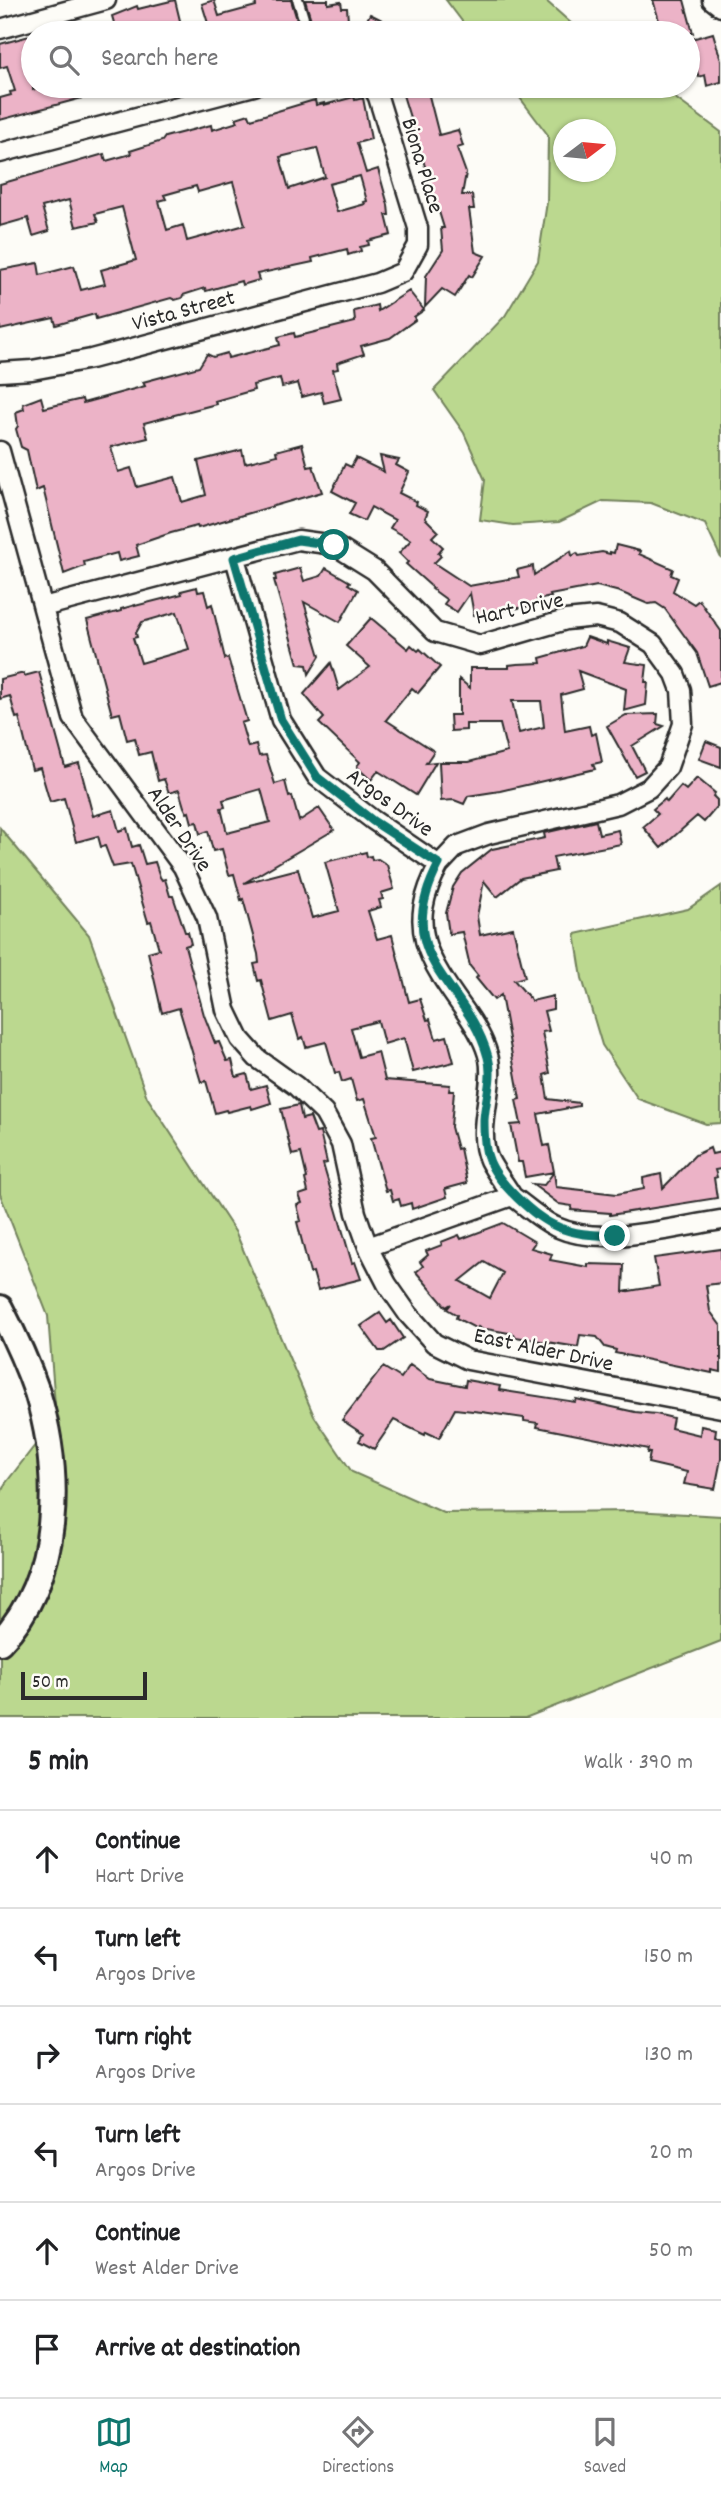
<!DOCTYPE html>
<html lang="en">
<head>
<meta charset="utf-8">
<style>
  :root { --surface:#fff; --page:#f2f2f2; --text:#202124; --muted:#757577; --line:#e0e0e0; --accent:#0f766e }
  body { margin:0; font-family:Dekko,sans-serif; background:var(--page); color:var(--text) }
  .compass { position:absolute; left:553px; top:119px; width:63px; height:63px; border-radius:50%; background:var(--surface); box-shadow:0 2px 5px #0004; rotate:74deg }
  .scale { position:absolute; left:21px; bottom:18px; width:126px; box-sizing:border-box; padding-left:7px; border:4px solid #2b2b2b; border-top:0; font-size:19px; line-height:24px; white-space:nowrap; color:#2b2b2b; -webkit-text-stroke:5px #fdfcf7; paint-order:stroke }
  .stop { position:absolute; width:21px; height:21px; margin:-16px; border:5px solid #0f766e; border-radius:50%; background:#fff }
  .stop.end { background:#0f766e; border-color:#fff; box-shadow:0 2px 7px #0008 }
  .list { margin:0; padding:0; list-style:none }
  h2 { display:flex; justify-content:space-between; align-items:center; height:91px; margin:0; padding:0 28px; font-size:30px }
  h2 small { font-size:23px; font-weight:400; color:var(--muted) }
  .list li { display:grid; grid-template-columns:46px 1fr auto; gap:21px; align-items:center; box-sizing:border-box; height:98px; padding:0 28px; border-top:2px solid var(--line) }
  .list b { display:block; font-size:26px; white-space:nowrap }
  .list p { margin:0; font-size:23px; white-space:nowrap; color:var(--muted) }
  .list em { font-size:23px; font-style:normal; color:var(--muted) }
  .icon { flex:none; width:38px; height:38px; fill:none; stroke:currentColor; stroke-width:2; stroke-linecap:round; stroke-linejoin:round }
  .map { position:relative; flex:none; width:721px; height:1718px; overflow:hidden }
  .search { position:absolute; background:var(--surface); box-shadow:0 2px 5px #0004; left:21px; right:21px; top:21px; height:77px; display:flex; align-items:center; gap:18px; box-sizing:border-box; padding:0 24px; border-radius:38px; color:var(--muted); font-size:26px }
  .sheet { height:679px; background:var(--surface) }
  nav { display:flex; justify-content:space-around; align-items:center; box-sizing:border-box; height:98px; border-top:2px solid var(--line); background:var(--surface); font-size:19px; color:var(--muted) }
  nav a { display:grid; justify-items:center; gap:4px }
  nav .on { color:var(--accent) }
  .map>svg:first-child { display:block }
</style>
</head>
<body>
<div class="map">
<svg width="721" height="1718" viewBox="0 0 721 1718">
  <rect width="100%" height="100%" fill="#fdfcf7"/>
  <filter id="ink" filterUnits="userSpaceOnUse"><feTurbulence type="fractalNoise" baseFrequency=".0143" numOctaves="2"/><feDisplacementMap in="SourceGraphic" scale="14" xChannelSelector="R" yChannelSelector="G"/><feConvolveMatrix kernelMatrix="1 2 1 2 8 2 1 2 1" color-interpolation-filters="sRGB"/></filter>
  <g filter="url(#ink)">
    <path fill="#bbd88f" stroke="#73825d" stroke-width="2" fill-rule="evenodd" d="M446,0H545L582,33H471Z
      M511,86H659L721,132V558L705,524L651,503L603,501L559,522L513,525L480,520L485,480L464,433L434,390L505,316L538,261L547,202L548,135ZM564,130H606V172H564Z
      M0,828L89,935L147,1097L236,1233L314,1416L352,1472L444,1513L634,1511L721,1516V1641L525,1718H0V1495L5,1484L56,1418L48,1316L0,1194Z
      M721,886V1123L706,1124L638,1099L602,1045L582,978L575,934L688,909Z"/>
    <path fill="#ecb3c7" stroke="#2b2b2b" stroke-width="2" fill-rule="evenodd" d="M175,0L183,33H117L112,16L137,6L138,9Z
      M214,0L219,16L256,6L255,0H291L301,33H211L202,4Z
      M305,0H328V4L341,2L342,8H347L349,33H315Z
      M653,0H684L693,33H666L663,23L660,24Z
      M370,14L380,19L405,33H360Z
      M713,33L721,60V82L707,86L705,75L699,77L690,55L688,56V40Z
      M33,35V90L47,86H111L112,90L0,120V98L11,95L10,92L15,91L7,66L0,68V44Z
      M427,88L439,135L458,130L463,146L457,148L466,173L462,195H472L474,209H469L475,252L485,256L472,277L469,275L455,297L442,289L425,307L426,276L443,250L441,228H444L403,95Z
      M354,97L355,100L363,98L371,139L357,143L366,173L378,169L388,205L389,215H386L391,235L368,241L369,245L360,247L361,251L348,255L347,249L312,258L313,262L257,274L259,280L242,285L241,281L206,291L205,288L183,295L182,298L175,300L171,298L96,319L95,314L56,325L54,318L0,330V270L38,263L40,275L74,266L81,290L105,284L101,270L136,260L122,207L95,214L98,222L76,227L69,200L42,207L49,231L33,236L28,218L0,226V184L104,154L106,161L131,154L130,151L162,141L165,137L211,125L212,130L238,122L236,118L249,114L251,119L311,101L315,100L316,105L324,103V105ZM317,148L325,177L289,189L280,157ZM360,176L367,201L364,202L365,204L337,212L329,184ZM233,182L245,225L187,241L183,225L167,230L159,201L166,199L164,195L196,186L198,192Z
      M409,291L424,310L414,317L415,320L390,338L361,346L364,354L337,363L338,369L333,370L341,399L324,403L321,392L302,397L298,383L282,387L280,378L253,385L254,390L215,401L216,404L144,423L148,438L111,447L118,472L131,468L137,487L175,477L182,502L206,495L198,461L242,450L245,463L277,455L276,451L302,444L308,467L313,466L322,492L198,528L197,526L171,533L136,545L139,556L119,561L117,553L84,562L85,566L64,574L43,488L36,491L27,450L21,447L16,429L18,426L16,412L24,409L23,404L41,397L44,408L82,399L83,403L145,386L143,382L199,367L207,354L213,357L227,353L228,358L280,345L278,337L294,333L295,337L355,322L354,311L377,305L378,311Z
      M380,456L399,460L396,465L409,472L399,493L417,502L416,505L428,511L425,518L438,531L432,537L443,547L438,553L441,556L434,563L469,586L519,577L517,570L533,566L534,575L571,551L572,556L577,553L579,556L602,552L610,554V552L614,553L616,545L640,551L639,554L673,569L671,575L678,578L673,591L694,604L699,600L721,631V682L708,686L697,653L665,609L656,603L648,604L620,592L597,586L550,595L551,597L537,600L538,605L474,615L470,593L457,612L444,604L447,600L432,589L433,588L406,564L408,562L399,553L411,540L390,528L395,520L371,507L364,521L349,514L355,503L332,491L345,464L351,467L356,458L384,472Z
      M300,568L304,581L321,576L326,568L350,582L348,584L358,590L340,622L304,602L320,656L309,674L307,665L298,664L274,580H276L275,575Z
      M197,587L198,592L204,591L208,606L212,604L225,659L228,658L247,721L241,723L248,747L256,745L259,756L266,755L275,784L285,781L289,797L292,796L299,821L319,808L334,830L244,883L298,869L312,918L339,911L325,862L366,852L367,857L371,856L372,860L378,859L387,865L394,889L381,893L383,899L379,900L381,907L368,911L377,939L392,935L409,1002L420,999L427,1020L430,1019L436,1039L447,1036L454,1062L413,1072L404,1038L384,1044L378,1021L351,1028L359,1057L378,1052L385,1080L450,1085L449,1091H454L451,1127L457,1149L460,1148L467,1183L445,1189L447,1197L412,1209L411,1203L401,1206L399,1199L393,1201L390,1190L386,1191L371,1138L376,1137L364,1099L357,1101L351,1079L342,1082L339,1072L335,1073L326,1042L306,1047L303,1037L299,1039L292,1015L272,1021L261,980L258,981L254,964L259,963L258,954L243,899L241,900L234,874L229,875L222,849L213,851L208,831L200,834L197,822L192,823L189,812L187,813L184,807L179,790L169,793L164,779L158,781L151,752L139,755L135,738L127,740L120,713L112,715L87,620L121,611V609L135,605V606L182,594L181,591ZM177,612L189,649L141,663L133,638L137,637L136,633L142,622ZM261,789L270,822L227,833L221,808L225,807L223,800Z
      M371,618L408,649L411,645L418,651L420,649L440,667L418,693L412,688L386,720L434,751L426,763L436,762L416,795L378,771L371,780L361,771L357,766L360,762L319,723L324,718L304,694L331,663L339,690L370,667L346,646Z
      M587,637L607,644V641L630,648L625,662L647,665L645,682H648L646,705L624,711L626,689L578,671L583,689L561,695L565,731L589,726L591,735L596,733L602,762L593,764L595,769L500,791L468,796L464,804L454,800L441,801L439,762H469L507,752L500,724H466V730L451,731L450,715H459V679L470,688V668H509V665L517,664L541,663L540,658L583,646ZM512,701H541L544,727L519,733Z
      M39,672L65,767L79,763L93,816L113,810L119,831L127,828L132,847L139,845L145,864L155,862L160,877L162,880L165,879L170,896H173L185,932H188L191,944L185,946L204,1015L215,1043L219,1042L227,1061L232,1060L236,1077L247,1074L251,1089L266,1085L271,1103L252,1109L251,1106L227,1112L226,1110L215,1113L206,1081L201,1082L179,1008L162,1013L148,952L159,949L151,921L148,922L131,864L113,867L105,846L101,847L98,836L76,842L64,798L50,802L40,768L32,770L19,717L16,718L10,696L0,699V679L24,673V676Z
      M658,714L657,724L664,726L632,746L645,771L635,776L607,726L626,715Z
      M706,741L721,747V767L699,759Z
      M697,778L715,793L713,796L717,800V807L704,822L697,816L661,848L643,827L658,814L653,809L665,799L667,802L681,786L686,790Z
      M596,821L599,834L618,830L621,844L553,857L556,871L521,878L497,897L484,881L477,916L480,935L513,928L525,977L514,980L532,1001L553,996V1009L544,1011L549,1031L542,1032L550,1073L544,1075L548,1099L579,1103V1106L538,1114L544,1146L549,1145L554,1172L525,1177L522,1162H518L511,1125L521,1124L516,1100L520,1099L501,995L494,1000L476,978L478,976L470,966L462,932L449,934L446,913L453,887L462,873L492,849L545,838L544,833Z
      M299,1105L302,1119L310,1117L316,1133L320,1132L327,1163L323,1164L352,1263L355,1262L361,1279L318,1290L313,1272L310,1273L297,1222L301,1221L297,1205L302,1203L299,1195L308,1192L305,1179L307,1178L301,1153L292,1155L281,1109Z
      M710,1148L712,1154L721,1152V1169L715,1170L717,1177L714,1178L717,1198L610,1215V1213L571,1210L572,1206L559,1204L532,1184L544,1185L554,1172L556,1187L617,1194L644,1189L643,1178L661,1174L663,1188L695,1155Z
      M503,1223L535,1242L531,1248L552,1254L550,1260L588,1267V1264L624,1265L623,1292L659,1286L654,1258L721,1249V1283L706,1285L710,1311L721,1326V1372L712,1370V1373L615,1353L616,1350L605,1347L597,1337L580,1335L578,1347L516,1337L514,1334L487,1329L485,1331L478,1327L477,1329L456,1318L457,1315L447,1309L451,1304L446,1307L416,1272L423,1266L420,1262L428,1255L426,1251L442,1245L441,1242L459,1235L461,1239ZM484,1262L503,1273L490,1298L460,1281Z
      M380,1313L387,1323L391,1320L403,1338L384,1351H379L361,1326Z
      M410,1365L430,1379L465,1386L466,1380L500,1386L499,1390L575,1402L576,1399L635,1412L656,1414L673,1418L671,1428L700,1435L701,1426L716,1429L715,1437L721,1438V1459L715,1489L684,1484L687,1472L648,1463L650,1453H647L648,1449L537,1427L538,1423L524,1421V1418L482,1412L455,1409L439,1438L426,1432L425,1435L394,1420L374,1449L359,1441L363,1434L342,1420L383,1367L401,1378Z"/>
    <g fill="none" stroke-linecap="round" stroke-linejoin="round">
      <defs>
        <path id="service" d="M298,0L308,33"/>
        <path id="minor" d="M712,0L721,7
          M0,29L106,0
          M0,153L254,86
          M0,372L32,370L91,359L377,283L403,272L418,245V228L378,97L372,86
          M0,451L73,718L183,867L207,918L226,1010L240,1039L257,1058L296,1086L324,1113L341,1144L356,1213L368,1247L387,1284L408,1314L434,1343L468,1360L721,1408
          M235,558L281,720L317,777L373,820L439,865C405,927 428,959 465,1011C475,1025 485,1041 489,1059C495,1089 475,1130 489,1160C495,1172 505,1184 512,1196
          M43,607L298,540L334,545L374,570L435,632L480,645L566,620L596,617L620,623L653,644L675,674L681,690L683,724L668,767L649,788L618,804L489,834L457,846L439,865
          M368,1247L512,1196C526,1206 541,1220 556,1227C602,1248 673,1227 721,1220"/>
        <path id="secondary" d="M0,1308C14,1335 27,1363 37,1392C62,1474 62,1577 0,1642"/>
      </defs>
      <use href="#service" stroke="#2b2b2b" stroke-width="14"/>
      <use href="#minor" stroke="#2b2b2b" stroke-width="23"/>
      <use href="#secondary" stroke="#2b2b2b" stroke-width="30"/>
      <use href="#service" stroke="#fdfcf7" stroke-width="9"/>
      <use href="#minor" stroke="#fdfcf7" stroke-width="18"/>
      <use href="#secondary" stroke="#fdfcf7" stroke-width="24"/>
    </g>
  </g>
  <g fill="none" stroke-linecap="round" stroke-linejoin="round" filter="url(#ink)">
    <path stroke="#0f766e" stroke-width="9" d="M334,545L298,540L234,558L281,720L317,777L373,821L439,864C388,960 467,980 488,1057C494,1078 485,1099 484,1120C484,1131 484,1147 488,1157C495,1181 535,1218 558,1227C576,1235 595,1235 615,1236"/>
  </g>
  <g text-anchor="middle" stroke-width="5" stroke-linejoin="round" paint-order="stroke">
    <g font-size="23" fill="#2b2b2b" stroke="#fdfcf7">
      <text transform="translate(424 165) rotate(73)" y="8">Biona Place</text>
      <text transform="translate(183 309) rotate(-15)" y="8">Vista Street</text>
      <text transform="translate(519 607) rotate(-12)" y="8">Hart Drive</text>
      <text transform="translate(391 801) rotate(36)" y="8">Argos Drive</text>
      <text transform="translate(181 828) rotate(56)" y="8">Alder Drive</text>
      <text transform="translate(544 1348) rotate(12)" y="8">East Alder Drive</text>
    </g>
  </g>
</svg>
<svg class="compass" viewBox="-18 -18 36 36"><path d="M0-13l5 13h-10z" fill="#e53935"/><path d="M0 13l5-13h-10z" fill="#757577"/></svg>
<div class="scale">50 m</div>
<div class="stop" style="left:334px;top:545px"></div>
<div class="stop end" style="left:615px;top:1236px"></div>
<div class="search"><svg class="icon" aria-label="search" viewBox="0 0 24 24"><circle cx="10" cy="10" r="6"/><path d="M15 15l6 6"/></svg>Search here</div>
</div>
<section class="sheet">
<h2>5 min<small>Walk · 390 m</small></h2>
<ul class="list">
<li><svg class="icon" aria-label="ahead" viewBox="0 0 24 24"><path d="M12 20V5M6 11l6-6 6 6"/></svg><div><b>Continue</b><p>Hart Drive</p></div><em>40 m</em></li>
<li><svg class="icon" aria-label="left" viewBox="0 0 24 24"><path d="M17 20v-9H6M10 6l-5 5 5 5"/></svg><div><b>Turn left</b><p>Argos Drive</p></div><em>150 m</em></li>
<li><svg class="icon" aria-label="right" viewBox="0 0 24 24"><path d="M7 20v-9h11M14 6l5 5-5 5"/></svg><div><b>Turn right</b><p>Argos Drive</p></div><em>130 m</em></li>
<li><svg class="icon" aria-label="left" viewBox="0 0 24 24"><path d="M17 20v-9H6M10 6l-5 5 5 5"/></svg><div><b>Turn left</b><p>Argos Drive</p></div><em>20 m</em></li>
<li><svg class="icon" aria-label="ahead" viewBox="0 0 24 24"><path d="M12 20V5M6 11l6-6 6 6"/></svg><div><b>Continue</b><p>West Alder Drive</p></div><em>50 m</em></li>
<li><svg class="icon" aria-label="arrive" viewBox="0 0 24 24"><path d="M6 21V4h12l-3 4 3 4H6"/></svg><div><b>Arrive at destination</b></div></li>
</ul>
</section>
<nav>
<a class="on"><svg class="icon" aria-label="map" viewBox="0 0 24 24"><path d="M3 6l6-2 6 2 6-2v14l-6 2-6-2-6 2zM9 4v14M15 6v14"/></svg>Map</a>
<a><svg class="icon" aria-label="directions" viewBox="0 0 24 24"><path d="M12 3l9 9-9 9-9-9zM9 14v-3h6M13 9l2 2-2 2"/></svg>Directions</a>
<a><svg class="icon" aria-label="saved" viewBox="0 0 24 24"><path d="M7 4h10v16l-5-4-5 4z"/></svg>Saved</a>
</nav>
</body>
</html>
